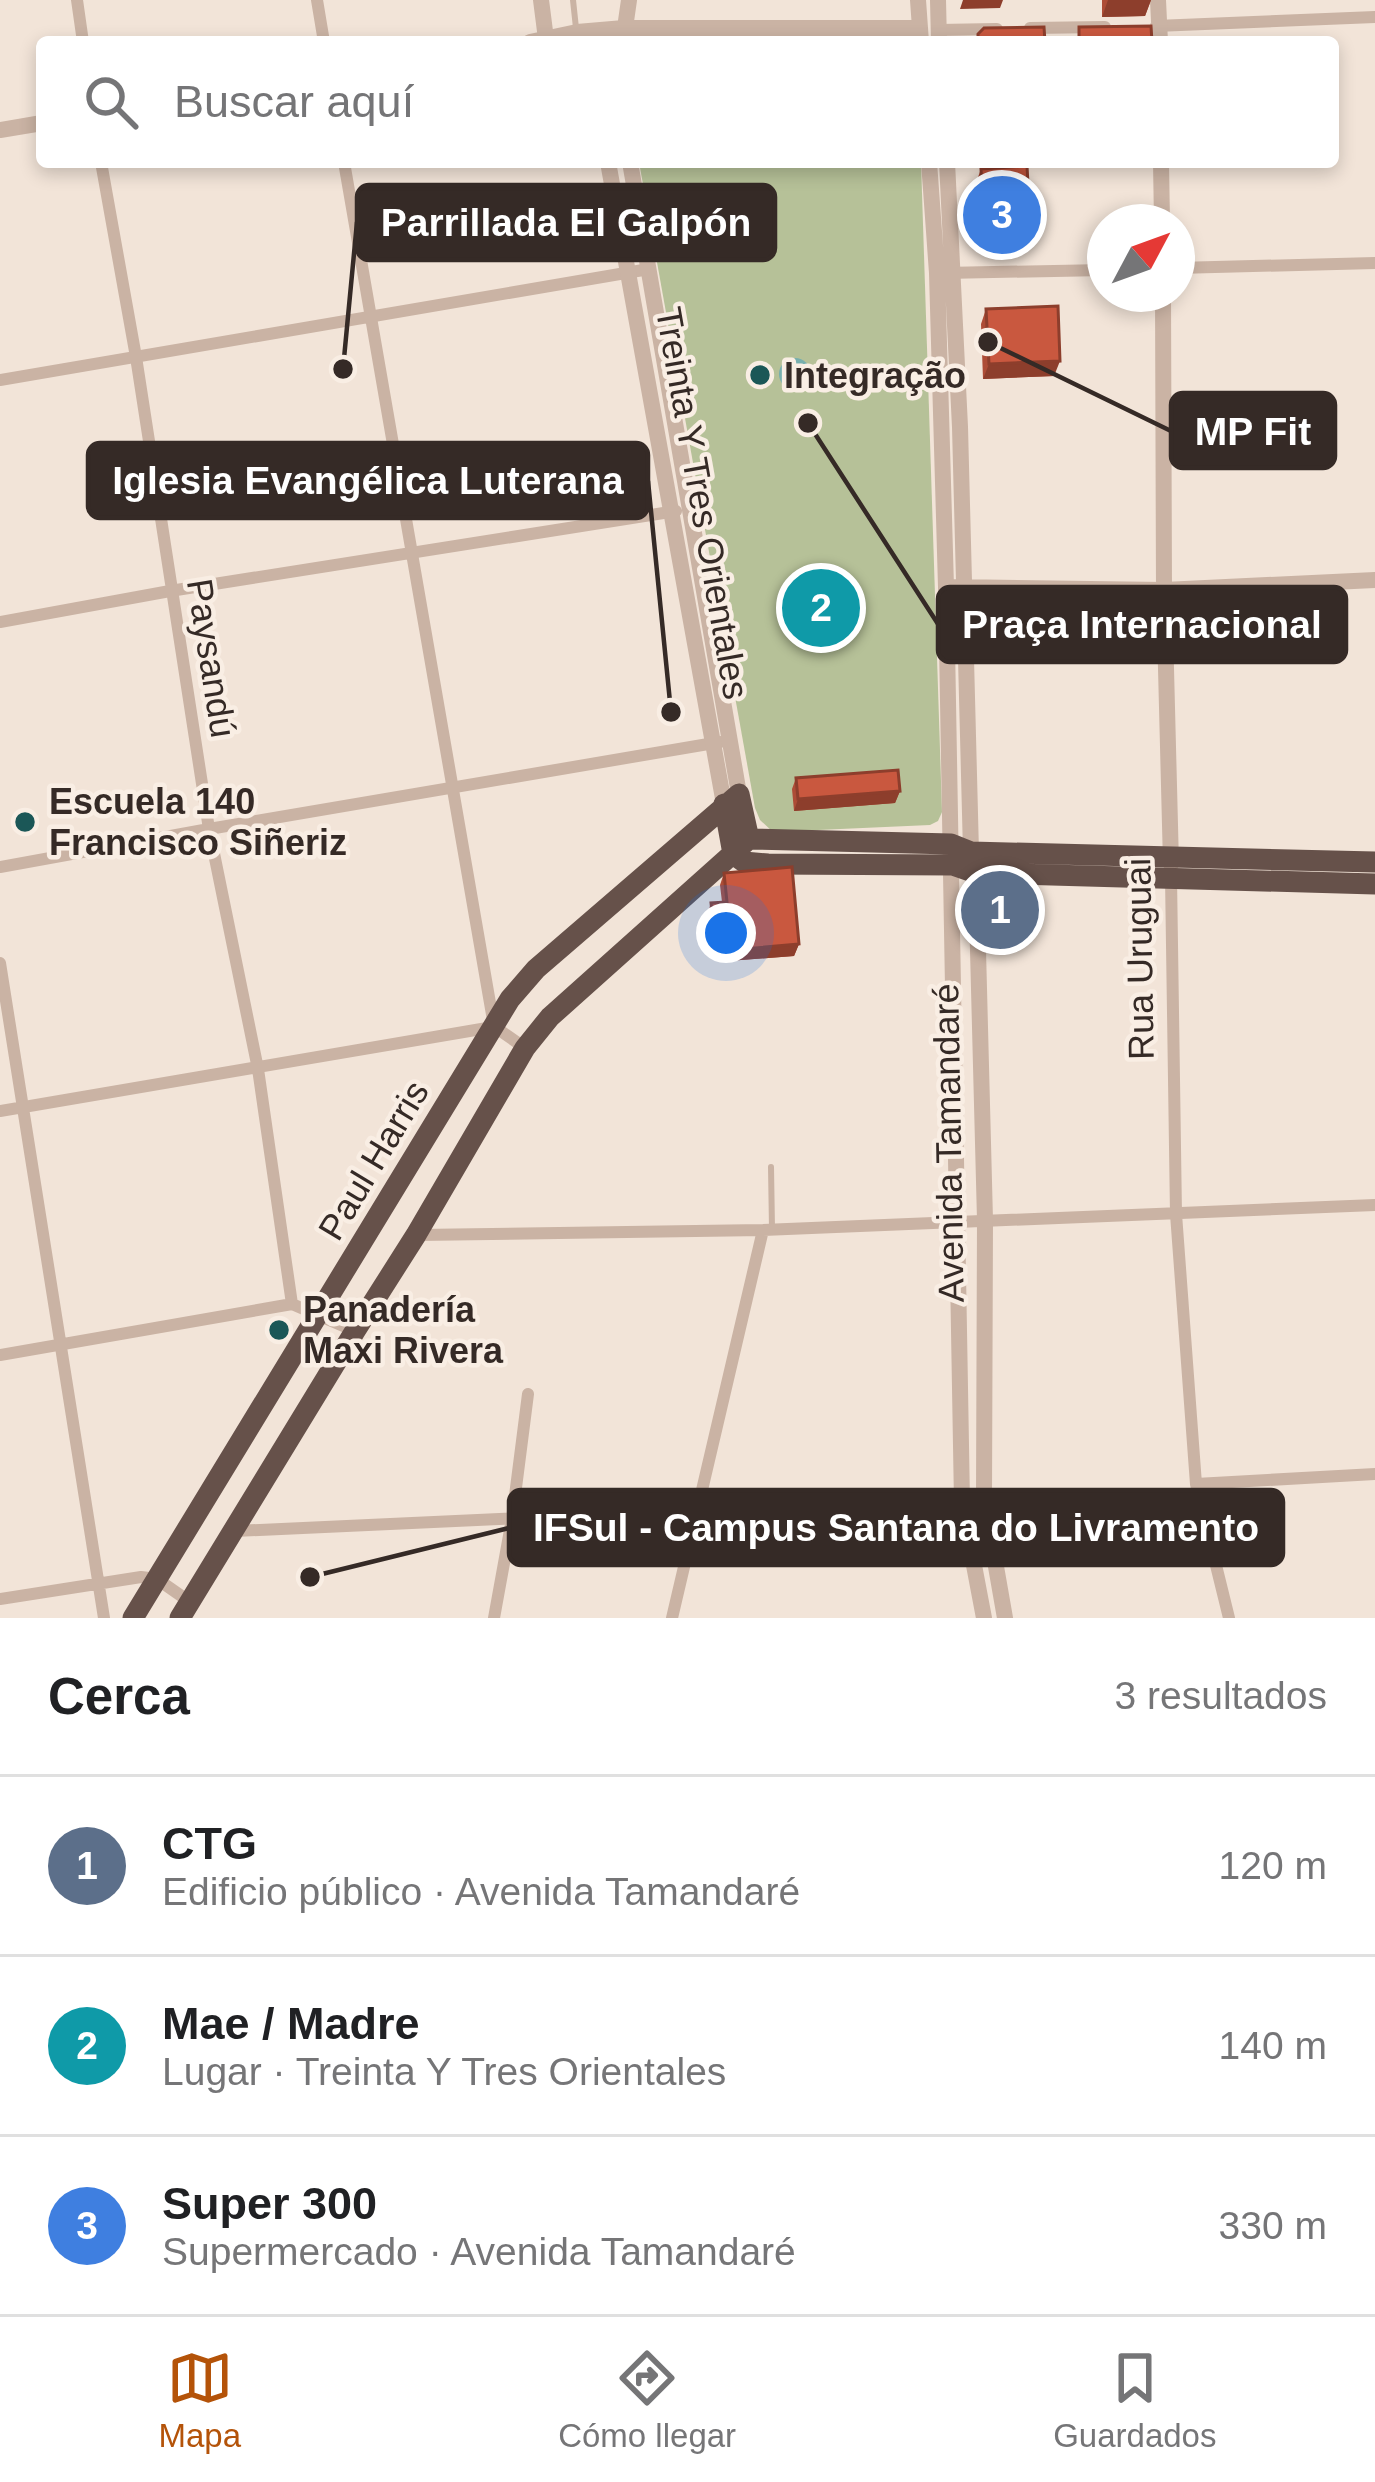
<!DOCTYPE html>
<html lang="es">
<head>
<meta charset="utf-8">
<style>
  :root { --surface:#fff; --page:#f6f6f6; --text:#202124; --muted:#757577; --line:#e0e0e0; --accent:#b45309 }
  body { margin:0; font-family:Helvetica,sans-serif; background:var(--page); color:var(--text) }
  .compass { position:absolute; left:1087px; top:204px; width:108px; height:108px; border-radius:50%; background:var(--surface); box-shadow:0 6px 18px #0003; rotate:49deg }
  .you { position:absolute; left:726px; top:933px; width:42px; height:42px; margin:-30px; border:9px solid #fff; border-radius:50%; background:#1a73e8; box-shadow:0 0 0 18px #1a73e833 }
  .badge { display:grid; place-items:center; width:78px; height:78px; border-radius:50%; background:var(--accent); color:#fff; font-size:39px; font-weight:700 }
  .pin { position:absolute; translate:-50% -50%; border:6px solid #fff; box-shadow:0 3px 12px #0006 }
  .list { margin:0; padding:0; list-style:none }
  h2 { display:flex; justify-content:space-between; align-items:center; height:156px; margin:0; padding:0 48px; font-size:51px }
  h2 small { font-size:39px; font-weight:400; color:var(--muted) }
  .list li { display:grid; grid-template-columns:78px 1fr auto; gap:36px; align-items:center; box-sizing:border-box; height:180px; padding:0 48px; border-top:3px solid var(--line) }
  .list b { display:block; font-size:45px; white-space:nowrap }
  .list p { margin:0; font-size:39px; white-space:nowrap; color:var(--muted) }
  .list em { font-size:39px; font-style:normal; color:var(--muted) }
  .icon { flex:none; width:66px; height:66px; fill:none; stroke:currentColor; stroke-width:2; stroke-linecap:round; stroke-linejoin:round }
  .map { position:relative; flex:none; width:1375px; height:1618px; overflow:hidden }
  .search { position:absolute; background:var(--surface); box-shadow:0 6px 18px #0003; left:36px; right:36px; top:36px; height:132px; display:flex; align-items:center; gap:30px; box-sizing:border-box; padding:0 42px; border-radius:12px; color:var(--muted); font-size:45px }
  .sheet { height:696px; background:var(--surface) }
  nav { display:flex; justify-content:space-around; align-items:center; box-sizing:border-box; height:168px; border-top:3px solid var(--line); background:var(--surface); font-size:33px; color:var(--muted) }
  nav a { display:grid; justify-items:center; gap:6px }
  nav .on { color:var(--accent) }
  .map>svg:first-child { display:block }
</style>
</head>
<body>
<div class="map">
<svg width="1375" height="1618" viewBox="0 0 1375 1618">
  <rect width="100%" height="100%" fill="#f2e4d8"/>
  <path fill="#b6c198" d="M639,162H921L942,812L938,821L930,825L773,832L760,820L755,808Z"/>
  <path fill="#77afae" d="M779 374a16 16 0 1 1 32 0a16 16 0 1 1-32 0Z"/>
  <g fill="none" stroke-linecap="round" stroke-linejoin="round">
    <path stroke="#cab3a4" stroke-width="6" d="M573,0L576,28
      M771,1167L772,1229"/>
    <path stroke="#cab3a4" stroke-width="12" d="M77,0L83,42
      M317,0L324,42
      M1156,26L1375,17
      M1030,28L1105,27
      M938,30L997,29
      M101,162L136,357L209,829L258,1069L292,1304
      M344,162L494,1026
      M1177,268L1375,263
      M944,273L1105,270
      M0,380L649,269
      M0,622L170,591L676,511
      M0,867L209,829L720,742
      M1171,877L1176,1214L1196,1484L1229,1618
      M0,963L104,1618
      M495,1027L525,1048
      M0,1111L493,1027
      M418,1235L763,1230L1375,1205
      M292,1304L355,1331
      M0,1355L292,1304
      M1196,1484L1375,1474
      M235,1531L697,1510L962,1502L984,1498
      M0,1599L141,1577L157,1579L190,1602
      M494,1618L512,1519L528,1394
      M672,1618L763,1230"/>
    <path stroke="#cab3a4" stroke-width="16" d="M541,0L546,39
      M918,0L921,42
      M938,0L939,42
      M1158,0L1160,42
      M530,42L577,32L624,28H920
      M623,42L629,0
      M0,130L42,123
      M608,162L724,804
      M630,162L739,794
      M929,162L937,273L946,587L962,1502L984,1618
      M947,162L960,427L971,852L976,873L985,1220L984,1498L1005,1618
      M1161,162L1162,222
      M1163,294L1164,590L1171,864
      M953,587L1164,590L1375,580"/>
    <path stroke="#66514a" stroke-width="21" d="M724,804L733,854
      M749,839L951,844L971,852L1375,862
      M733,854L744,862L768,864L953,865L976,873L1375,884
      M133,1618L510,999L536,969L739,794L749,839
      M180,1618L355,1331L416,1235L525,1048L550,1017L749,839"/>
  </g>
  <path fill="#ad4c36" d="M1102,0H1151L1145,16L1102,17Z
    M981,169L1026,249L981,252L977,180Z
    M986,309L1054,376L983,379L981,324Z
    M796,778L900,791L895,803L794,811L792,789Z
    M724,873L799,944L794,956L728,961L725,932L709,933L707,915L711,903L722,902L720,885Z"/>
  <path fill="#8d3e2c" d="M963,0H1003L1000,8L960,9Z
    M1108,0H1151L1145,16L1102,17Z
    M1031,238L1026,249L981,252L985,240Z
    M1060,361L1054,376L983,379L989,364Z
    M900,791L895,803L794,811L798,799Z
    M730,920L725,932L709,933L713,921Z
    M799,944L794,956L728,961L732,950Z"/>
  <path fill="#c9583f" stroke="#8d3e2c" stroke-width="3" d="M1151,26L1152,42H1079V27Z
    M1044,27L1045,42H978V34L984,28Z
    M1027,166L1031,238L985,240L981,169Z
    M1058,306L1060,361L989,364L986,309Z
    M898,770L900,791L798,799L796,778Z
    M792,867L799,944L732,950L730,920L713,921L711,903L727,902L724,873Z"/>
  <g fill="#1b5757" stroke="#f9eee4" stroke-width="4.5">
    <circle cx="760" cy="375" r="12"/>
    <circle cx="25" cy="822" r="12"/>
    <circle cx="279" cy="1330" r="12"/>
  </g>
  <g text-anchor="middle" stroke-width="9" stroke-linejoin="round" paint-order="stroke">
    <g font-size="36" font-weight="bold" fill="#352a26" stroke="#f9eee4" text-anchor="start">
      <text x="784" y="388">Integração</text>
      <text x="49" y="814">Escuela 140<tspan x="49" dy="41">Francisco Siñeriz</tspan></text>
      <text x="303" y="1322">Panadería<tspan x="303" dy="41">Maxi Rivera</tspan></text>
    </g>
    <g font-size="36" fill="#352a26" stroke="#f9eee4">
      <text transform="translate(703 503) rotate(80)" y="13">Treinta Y Tres Orientales</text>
      <text transform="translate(212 658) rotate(81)" y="13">Paysandú</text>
      <text transform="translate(1139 959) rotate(-91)" y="13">Rua Uruguai</text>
      <text transform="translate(948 1143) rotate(-91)" y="13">Avenida Tamandaré</text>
      <text transform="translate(373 1160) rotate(-59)" y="13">Paul Harris</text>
    </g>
  </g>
  <path fill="none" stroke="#352a26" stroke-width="4.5" d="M343 369L357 222M988 342L1171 431M671 712L648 481M808 423L938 624M310 1577L509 1528"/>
  <g fill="#352a26" stroke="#f9eee4" stroke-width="4.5">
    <circle cx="343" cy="369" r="12"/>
    <circle cx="988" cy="342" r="12"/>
    <circle cx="671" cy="712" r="12"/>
    <circle cx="808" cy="423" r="12"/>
    <circle cx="310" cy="1577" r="12"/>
  </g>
  <g fill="#352a26" stroke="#352a26" stroke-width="4.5">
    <rect x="357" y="185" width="418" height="75" rx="12"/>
    <rect x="1171" y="393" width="164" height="75" rx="12"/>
    <rect x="88" y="443" width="560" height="75" rx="12"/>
    <rect x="938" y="587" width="408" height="75" rx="12"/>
    <rect x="509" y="1490" width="774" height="75" rx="12"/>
  </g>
  <g font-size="39" text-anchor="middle" font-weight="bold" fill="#fff">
    <text x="566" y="236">Parrillada El Galpón</text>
    <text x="1253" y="445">MP Fit</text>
    <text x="368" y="494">Iglesia Evangélica Luterana</text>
    <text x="1142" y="638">Praça Internacional</text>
    <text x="896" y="1541">IFSul - Campus Santana do Livramento</text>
  </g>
</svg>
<svg class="compass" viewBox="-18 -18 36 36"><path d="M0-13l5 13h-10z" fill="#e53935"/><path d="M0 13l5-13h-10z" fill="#757577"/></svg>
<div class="you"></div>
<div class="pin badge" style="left:1000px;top:910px;background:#5c6f8a">1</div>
<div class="pin badge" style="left:821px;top:608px;background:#0f9aa8">2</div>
<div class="pin badge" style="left:1002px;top:215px;background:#3f7fe0">3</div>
<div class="search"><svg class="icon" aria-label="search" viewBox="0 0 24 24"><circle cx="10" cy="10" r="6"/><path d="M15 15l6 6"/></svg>Buscar aquí</div>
</div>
<section class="sheet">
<h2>Cerca<small>3 resultados</small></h2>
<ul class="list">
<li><span class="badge" style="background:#5c6f8a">1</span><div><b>CTG</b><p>Edificio público · Avenida Tamandaré</p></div><em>120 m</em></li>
<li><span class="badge" style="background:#0f9aa8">2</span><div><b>Mae / Madre</b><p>Lugar · Treinta Y Tres Orientales</p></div><em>140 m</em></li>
<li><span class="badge" style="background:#3f7fe0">3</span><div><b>Super 300</b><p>Supermercado · Avenida Tamandaré</p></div><em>330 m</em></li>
</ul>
</section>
<nav>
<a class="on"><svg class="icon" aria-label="map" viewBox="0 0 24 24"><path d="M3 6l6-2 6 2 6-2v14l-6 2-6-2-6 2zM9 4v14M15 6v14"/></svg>Mapa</a>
<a><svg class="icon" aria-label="directions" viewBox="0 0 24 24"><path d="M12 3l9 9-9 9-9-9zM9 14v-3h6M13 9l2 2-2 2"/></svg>Cómo llegar</a>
<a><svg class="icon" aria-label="saved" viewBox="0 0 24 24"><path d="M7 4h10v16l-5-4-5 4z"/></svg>Guardados</a>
</nav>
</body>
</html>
